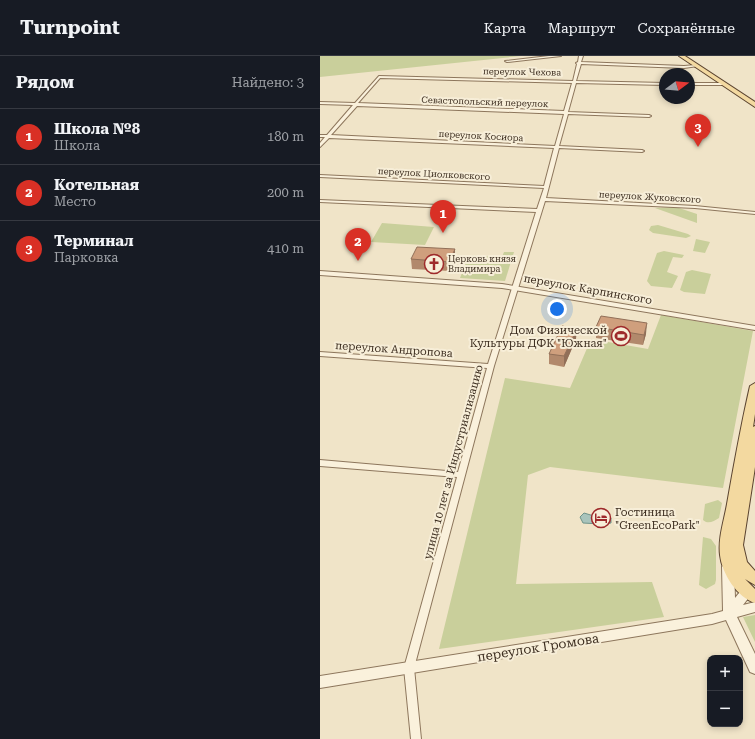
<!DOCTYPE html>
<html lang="ru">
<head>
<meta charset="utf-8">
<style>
  :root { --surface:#171b24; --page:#242831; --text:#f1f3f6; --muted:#9ea1a6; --line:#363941; --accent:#d93025 }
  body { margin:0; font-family:"Roboto Serif",serif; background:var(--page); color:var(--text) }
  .controls { position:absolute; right:12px; bottom:12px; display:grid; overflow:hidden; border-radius:8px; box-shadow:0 2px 6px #0003 }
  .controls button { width:36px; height:36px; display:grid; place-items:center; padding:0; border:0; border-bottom:1px solid var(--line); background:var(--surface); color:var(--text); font:20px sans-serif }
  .compass { position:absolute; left:339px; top:12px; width:36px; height:36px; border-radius:50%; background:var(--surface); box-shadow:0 2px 6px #0003; rotate:74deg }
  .you { position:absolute; left:237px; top:253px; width:14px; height:14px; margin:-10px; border:3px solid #fff; border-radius:50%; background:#1a73e8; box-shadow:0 0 0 6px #1a73e833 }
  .badge { display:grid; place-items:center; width:26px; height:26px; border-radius:50%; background:var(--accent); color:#fff; font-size:13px; font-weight:700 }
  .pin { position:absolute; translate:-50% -33px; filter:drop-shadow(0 1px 2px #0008) }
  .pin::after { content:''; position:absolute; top:21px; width:14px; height:12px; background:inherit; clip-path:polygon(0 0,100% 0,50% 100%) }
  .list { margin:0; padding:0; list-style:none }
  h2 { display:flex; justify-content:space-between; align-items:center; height:52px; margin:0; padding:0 16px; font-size:17px }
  h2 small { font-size:13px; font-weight:400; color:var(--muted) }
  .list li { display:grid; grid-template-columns:26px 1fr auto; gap:12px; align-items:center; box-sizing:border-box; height:56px; padding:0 16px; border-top:1px solid var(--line) }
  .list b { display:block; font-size:15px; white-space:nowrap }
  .list p { margin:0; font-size:13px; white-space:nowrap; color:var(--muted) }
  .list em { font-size:13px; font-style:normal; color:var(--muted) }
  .map { position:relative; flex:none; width:435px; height:683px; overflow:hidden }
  header { display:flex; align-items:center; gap:24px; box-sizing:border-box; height:56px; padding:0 20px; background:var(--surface); border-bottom:1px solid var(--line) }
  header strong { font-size:19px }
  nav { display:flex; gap:22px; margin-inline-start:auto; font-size:14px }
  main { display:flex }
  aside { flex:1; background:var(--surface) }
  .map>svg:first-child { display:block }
</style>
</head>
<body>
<header>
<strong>Turnpoint</strong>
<nav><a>Карта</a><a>Маршрут</a><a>Сохранённые</a></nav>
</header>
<main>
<aside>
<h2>Рядом<small>Найдено: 3</small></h2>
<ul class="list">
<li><span class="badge">1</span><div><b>Школа №8</b><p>Школа</p></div><em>180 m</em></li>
<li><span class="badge">2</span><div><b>Котельная</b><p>Место</p></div><em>200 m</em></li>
<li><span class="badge">3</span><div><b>Терминал</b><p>Парковка</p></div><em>410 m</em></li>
</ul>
</aside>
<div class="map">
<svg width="435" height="683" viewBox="0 0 435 683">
  <rect width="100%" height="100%" fill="#f0e4c8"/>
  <path fill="#c9cf9b" d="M0,0H201L0,21Z
    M356,151L377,158V167L335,152Z
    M62,167L114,171L105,189L51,186Z
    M338,169L368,178L371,180L366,182L333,177L329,174L331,170Z
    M376,183L390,186L385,197L373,195Z
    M344,195L364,199L362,202L353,201L347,216L358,220L352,232L331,230L327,225L337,197Z
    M184,196H194L185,225L140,222L149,199L182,201Z
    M372,214L391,218L385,238L364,236L360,234L366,216Z
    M341,259L433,275L403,432L230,411L208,419L196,528L332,526L344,561L119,593L185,322L250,332L271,283L328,293Z
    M398,444L402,447L399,462C394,465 388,469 383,464L385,448Z
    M383,481L391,483L396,490V524L395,528L386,533L379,529Z
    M435,559V586L423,561Z"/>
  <path fill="#a9c4bc" stroke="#6f938a" d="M264,457L274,460L282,458L285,462H291V467L281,468L263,467L260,461Z"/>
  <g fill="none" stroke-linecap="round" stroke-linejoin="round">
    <defs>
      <path id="minor" d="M229,0H241L187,6L185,5Z
        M259,0H263L261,6L364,10L376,9L378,10L364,12L261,8L256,25L345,27V29L256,27L248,56L329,59L331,60L329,61L248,58L239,90L322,94L324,95L322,96L239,92L226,142L375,150L435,156V158L375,152L225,145L174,310L94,612L101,683H91L84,612L137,421L0,410V404L138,416L167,312L0,300V296L168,308L216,156L0,146V144L217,153L224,132L0,121V119L224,130L234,92L9,82L0,91V87L5,81H0V79H7L33,49L0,48V46L35,47L59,20L253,25L257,8L256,7L258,6ZM60,22L252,27L244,55L38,47ZM37,50L244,58L235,90L11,79Z
        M369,27H404L406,28L404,29H369Z"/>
      <path id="tertiary" d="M0,215L182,228L435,270V274L182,232L0,219Z
        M408,506L412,508L414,511L415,542C420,536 423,530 431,533L433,536L423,549L435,546V556L417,561L435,598V618L430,616L406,564L392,568L0,632V620L392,558L403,555L402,511L404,508Z"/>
      <path id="primary" d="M359,0H365L435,46V51Z
        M435,327V358L433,371L435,370V411L423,489L427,506L435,515V529L425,523L435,533V547C417,541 402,518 400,499C398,482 404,465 407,448C414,408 421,369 430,330Z"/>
    </defs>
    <use href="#minor" stroke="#8d765c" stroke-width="2"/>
    <use href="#tertiary" stroke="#8d765c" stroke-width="2"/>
    <use href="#primary" stroke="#5b4430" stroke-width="2"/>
    <use href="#minor" fill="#faf1dc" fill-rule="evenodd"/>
    <use href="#tertiary" fill="#faf1dc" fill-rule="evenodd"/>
    <use href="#primary" fill="#f3d9a0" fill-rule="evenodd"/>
  </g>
  <path fill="#b2896c" d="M135,193V203L130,215L92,213L91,203Z
    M276,271L326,278L323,289L276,282Z
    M256,283L244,311L229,308V298Z"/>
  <path fill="#916f58" d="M135,193V203L130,215L129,206Z
    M327,267L326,278L323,289L324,279Z
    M257,273L256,283L244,311V300Z"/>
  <path fill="#cf9f7d" stroke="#916f58" d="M97,191L135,193L129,206L91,203Z
    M281,260L327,267L324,279L276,271Z
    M242,270L257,273L244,300L229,298Z"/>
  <defs>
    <symbol id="church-ring" viewBox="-11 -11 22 22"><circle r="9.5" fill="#f7eed8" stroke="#9e2a2b" stroke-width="1.5"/><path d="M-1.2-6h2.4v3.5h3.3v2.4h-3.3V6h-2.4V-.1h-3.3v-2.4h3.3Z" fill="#9e2a2b"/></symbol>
    <symbol id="stadium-ring" viewBox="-11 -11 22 22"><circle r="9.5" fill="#f7eed8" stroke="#9e2a2b" stroke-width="1.5"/><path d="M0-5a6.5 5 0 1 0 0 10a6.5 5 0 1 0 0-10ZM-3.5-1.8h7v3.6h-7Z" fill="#9e2a2b"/></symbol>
    <symbol id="hotel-ring" viewBox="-11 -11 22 22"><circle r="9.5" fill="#f7eed8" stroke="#9e2a2b" stroke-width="1.5"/><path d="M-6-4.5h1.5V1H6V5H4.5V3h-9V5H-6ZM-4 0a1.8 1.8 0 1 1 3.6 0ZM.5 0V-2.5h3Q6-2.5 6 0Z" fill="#9e2a2b"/></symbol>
  </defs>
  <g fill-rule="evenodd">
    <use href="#church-ring" x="103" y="197" width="22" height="22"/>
    <use href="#stadium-ring" x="290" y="269" width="22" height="22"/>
    <use href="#hotel-ring" x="270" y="451" width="22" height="22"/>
  </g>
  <g text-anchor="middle" stroke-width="4" stroke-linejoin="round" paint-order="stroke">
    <g font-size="9" fill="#3d2e20" stroke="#f7eed8">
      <text transform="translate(202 16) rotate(1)" y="3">переулок Чехова</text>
      <text transform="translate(165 46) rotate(2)" y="3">Севастопольский переулок</text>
      <text transform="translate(161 80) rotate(3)" y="3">переулок Косиора</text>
      <text transform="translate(114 118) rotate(3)" y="3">переулок Циолковского</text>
      <text transform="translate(330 141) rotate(3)" y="3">переулок Жуковского</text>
    </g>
    <g font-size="9" fill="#3d2e20" stroke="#f7eed8" text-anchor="start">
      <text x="128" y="206">Церковь князя<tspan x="128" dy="10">Владимира</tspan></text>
    </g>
    <g font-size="11" fill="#3d2e20" stroke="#f7eed8">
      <text transform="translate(268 233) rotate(10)" y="4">переулок Карпинского</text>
      <text transform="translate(74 293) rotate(4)" y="4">переулок Андропова</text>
      <text transform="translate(133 406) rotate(-75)" y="4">улица 10 лет за Индустриализацию</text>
    </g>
    <g font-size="11" fill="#3d2e20" stroke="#f7eed8" text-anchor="end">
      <text x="287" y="278">Дом Физической<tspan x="287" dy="13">Культуры ДФК "Южная"</tspan></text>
      <text x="295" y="460" text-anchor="start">Гостиница<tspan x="295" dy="13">"GreenEcoPark"</tspan></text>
    </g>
    <g font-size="13" fill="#3d2e20" stroke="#f7eed8">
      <text transform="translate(218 591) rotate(-9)" y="5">переулок Громова</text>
    </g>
  </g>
</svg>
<div class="controls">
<button>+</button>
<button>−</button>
</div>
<svg class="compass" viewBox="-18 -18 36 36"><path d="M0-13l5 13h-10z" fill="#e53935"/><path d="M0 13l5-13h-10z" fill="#9ea1a6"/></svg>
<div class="you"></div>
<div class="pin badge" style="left:123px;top:177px">1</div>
<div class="pin badge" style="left:38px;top:205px">2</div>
<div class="pin badge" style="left:378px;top:91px">3</div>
</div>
</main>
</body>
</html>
